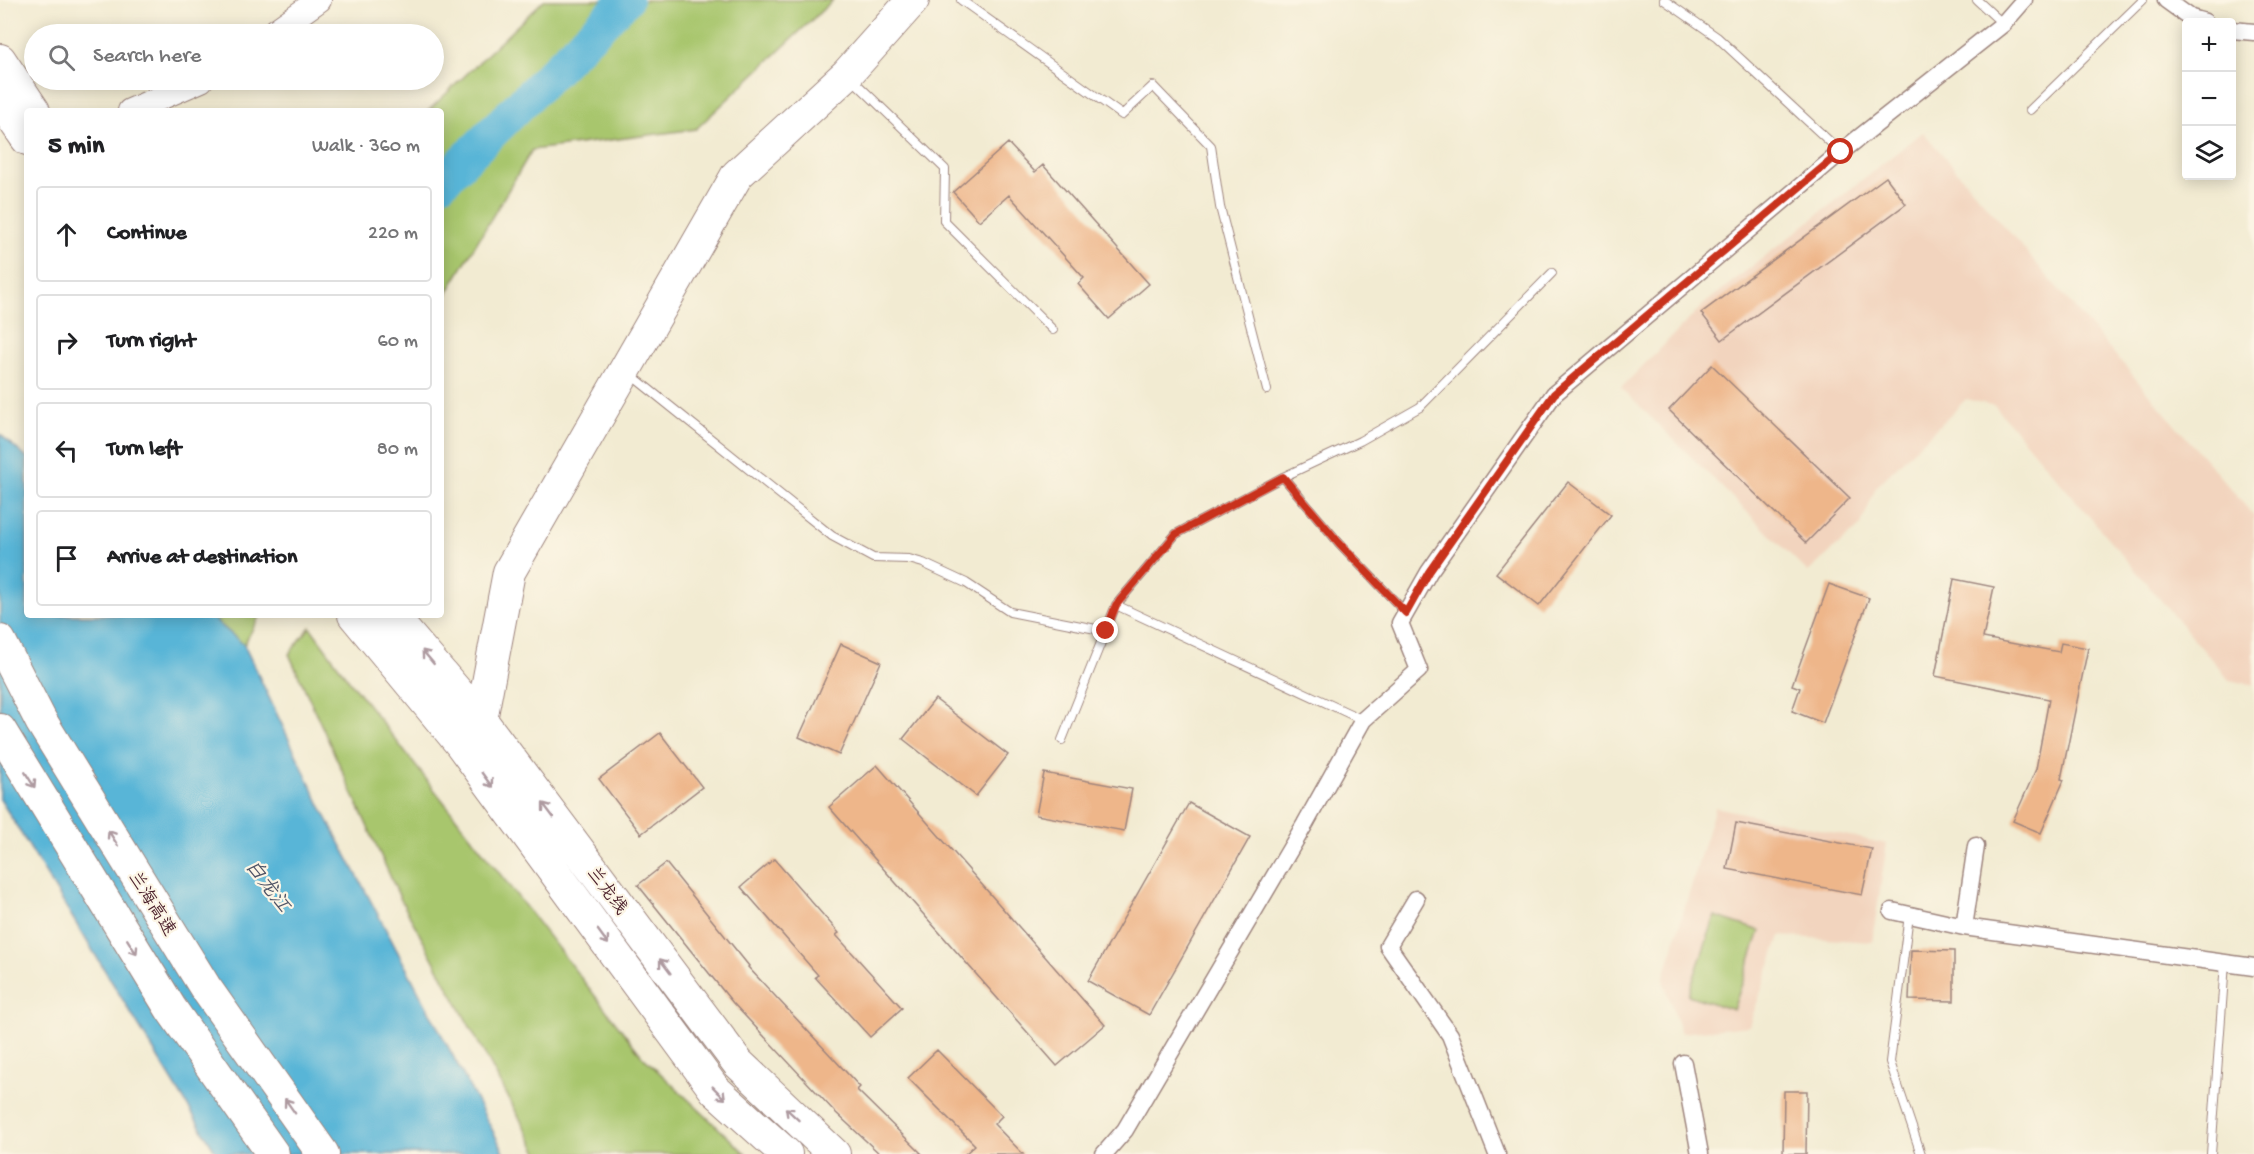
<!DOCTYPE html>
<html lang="en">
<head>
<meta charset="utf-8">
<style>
  :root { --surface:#fff; --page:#f6f6f6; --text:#202124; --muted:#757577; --line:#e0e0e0 }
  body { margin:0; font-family:"Gochi Hand","LXGW WenKai TC",sans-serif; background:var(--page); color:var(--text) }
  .controls { position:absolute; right:18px; top:18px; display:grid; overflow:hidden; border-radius:6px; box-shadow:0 3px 15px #0003 }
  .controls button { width:54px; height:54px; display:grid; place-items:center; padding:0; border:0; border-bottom:2px solid var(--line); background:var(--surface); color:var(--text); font:30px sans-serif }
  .stop { position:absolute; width:18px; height:18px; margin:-14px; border:4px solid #c8321e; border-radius:50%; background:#fff }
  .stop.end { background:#c8321e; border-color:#fff; box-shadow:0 2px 6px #0008 }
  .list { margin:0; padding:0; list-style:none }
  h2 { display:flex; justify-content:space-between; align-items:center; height:78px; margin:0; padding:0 24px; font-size:26px }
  h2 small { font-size:20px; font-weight:400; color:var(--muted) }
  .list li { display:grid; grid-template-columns:39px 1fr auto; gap:18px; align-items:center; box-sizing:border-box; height:96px; margin:0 12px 12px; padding:0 12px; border:2px solid var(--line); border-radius:6px }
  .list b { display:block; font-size:22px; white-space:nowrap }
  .list em { font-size:20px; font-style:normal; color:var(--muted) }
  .icon { flex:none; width:33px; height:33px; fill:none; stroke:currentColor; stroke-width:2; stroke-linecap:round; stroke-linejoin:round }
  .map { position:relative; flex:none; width:2254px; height:1154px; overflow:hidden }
  .search { position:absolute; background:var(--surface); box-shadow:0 3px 15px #0003; left:24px; top:24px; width:420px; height:66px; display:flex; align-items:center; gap:15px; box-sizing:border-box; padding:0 21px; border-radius:33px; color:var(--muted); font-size:22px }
  .panel { position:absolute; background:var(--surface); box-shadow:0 3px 15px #0003; left:24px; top:108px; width:420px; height:510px; border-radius:6px }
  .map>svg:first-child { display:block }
</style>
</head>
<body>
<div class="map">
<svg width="2254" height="1154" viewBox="0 0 2254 1154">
  <rect width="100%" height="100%" fill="#fcf5e5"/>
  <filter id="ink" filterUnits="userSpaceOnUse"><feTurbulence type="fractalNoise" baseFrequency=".0167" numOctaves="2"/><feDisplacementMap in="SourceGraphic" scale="12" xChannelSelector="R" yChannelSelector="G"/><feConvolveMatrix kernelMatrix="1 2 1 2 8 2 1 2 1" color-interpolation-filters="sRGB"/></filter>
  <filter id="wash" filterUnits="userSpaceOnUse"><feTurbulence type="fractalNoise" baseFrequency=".008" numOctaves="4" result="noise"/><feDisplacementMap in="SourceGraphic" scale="24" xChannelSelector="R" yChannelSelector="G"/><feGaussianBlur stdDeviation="1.35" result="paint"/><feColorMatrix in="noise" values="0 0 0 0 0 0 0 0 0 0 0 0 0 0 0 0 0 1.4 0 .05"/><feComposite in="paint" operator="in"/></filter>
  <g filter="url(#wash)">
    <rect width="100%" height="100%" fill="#f2ebd2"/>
    <path fill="#f2d4be" d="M1923,132L2254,516V685L2229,680L1995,406L1966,399L1876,487L1861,525L1808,572L1621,388L1703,305Z
      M1715,807L1887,844L1872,942L1780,936L1749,1026L1681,1033L1663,980Z"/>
    <path fill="#a8c66d" stroke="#79724c" stroke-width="1.5" d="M544,0H833L696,129L532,150L441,303V111H428Z
      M209,615H260L244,645Z
      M310,627L348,679L642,1056L746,1154H539L401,900L289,654Z
      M1715,916L1760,931L1733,1010L1688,995Z"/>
    <path fill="#59b5d7" stroke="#526a81" stroke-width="1.5" d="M0,434L27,458V615H209L244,645L323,811L505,1154H217L0,799Z"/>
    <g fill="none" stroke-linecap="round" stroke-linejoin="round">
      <path stroke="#59b5d7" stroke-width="34" d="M441,183L626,0"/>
    </g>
    <g id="blocks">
      <path fill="#eeb68a" d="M1008,143L1035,172L1043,165L1149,284L1109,319L1078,284L1084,278L1009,195L979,221L953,192Z
        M1886,177L1906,204L1722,340L1701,313Z
        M1712,365L1850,498L1806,543L1669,410Z
        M1568,482L1611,515L1539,606L1496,573Z
        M1954,579L1994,587L1983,638L2059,652L2061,643L2088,648L2061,779L2064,780L2041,833L2013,821L2036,769L2049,699L1935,676Z
        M1829,584L1869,598L1823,723L1792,711L1800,688L1792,685Z
        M841,644L881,662L839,755L799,737Z
        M935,699L1008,755L976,796L903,739Z
        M660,733L702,787L641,834L599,779Z
        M877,765L1105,1025L1057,1066L829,807Z
        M1044,773L1132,789L1124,831L1036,815Z
        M1189,803L1250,837L1149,1015L1088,981Z
        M1736,823L1872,849L1862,895L1727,869Z
        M774,859L839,933L836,935L902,1008L870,1037L815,977L818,975L741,887Z
        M666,863L749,966L748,967L860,1087L857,1090L922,1154H880L834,1111L733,1003L638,885Z
        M1911,950L1954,951V1001L1909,1000Z
        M937,1050L1002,1116L994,1124L1023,1154H965L975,1145L908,1078Z
        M1784,1091H1807L1806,1154H1783Z"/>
    </g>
  </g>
  <g filter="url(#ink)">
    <use href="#blocks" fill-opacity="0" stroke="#9e857e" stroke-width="1.5"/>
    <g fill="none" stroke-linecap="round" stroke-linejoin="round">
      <defs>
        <path id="lane" d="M961,0L1122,115L1153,86L1211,146L1220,207L1267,390
          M1664,0L1717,37L1841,152
          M1977,0L2003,24
          M852,79L945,169L944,221L1053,330
          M2030,110L2143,0
          M630,374L832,536L873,558L909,559L923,563L966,583L1010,612L1106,631
          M1283,477L1339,543L1406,613
          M1116,605L1176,534L1283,477L1360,441L1420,407L1552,273
          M1062,740L1116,605L1363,720
          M1909,915L1890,1062L1921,1154
          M2211,1154L2225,963"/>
        <path id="street" d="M2166,0L2191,18L2205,22
          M2232,30L2254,32
          M1416,899L1388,946L1450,1035L1497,1154
          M1892,911L1964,927L2254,967
          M1964,927L1976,846
          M1683,1063L1700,1154
          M1104,1154L1125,1130L1305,824L1363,720L1419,670L1400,623L1429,572L1554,394L1841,152L2003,24L2024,0"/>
        <path id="secondary" d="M271,34L319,0
          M130,111L201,80"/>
        <path id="highway" d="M0,60L34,111
          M0,100L27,139
          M354,615L460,743L715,1090L786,1154
          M391,615L481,720L738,1063L834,1154
          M0,641L41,721L205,987L323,1154
          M0,730L171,1009L273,1154
          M460,743L481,720L509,572L737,175L847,74L913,0"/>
      </defs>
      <use href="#lane" stroke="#9e857e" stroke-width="10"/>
      <use href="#street" stroke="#9e857e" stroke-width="19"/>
      <use href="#secondary" stroke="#9e857e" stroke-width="26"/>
      <use href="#highway" stroke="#9e857e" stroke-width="34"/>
      <use href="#lane" stroke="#fff" stroke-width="8"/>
      <use href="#street" stroke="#fff" stroke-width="16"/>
      <use href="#secondary" stroke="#fff" stroke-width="24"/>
      <use href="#highway" stroke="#fff" stroke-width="32"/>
    </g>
    <defs><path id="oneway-shaft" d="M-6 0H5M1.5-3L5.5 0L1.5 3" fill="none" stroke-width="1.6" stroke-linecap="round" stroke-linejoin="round" transform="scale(1.5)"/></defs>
    <g stroke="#ae9aa0">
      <use href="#oneway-shaft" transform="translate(428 657) rotate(-130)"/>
      <use href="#oneway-shaft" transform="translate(30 780) rotate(58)"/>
      <use href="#oneway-shaft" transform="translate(487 780) rotate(54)"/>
      <use href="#oneway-shaft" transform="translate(548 810) rotate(-127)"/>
      <use href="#oneway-shaft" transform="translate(113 838) rotate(-122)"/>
      <use href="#oneway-shaft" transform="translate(603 937) rotate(54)"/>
      <use href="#oneway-shaft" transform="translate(132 947) rotate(58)"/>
      <use href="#oneway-shaft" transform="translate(665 966) rotate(-127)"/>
      <use href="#oneway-shaft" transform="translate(719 1093) rotate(45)"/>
      <use href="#oneway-shaft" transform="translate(290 1106) rotate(-125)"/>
      <use href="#oneway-shaft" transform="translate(792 1114) rotate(-137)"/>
    </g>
  </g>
  <g fill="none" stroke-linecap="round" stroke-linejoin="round" filter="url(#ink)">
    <path stroke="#c8321e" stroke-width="8" d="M1106,631L1116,605L1176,534L1283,477L1339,543L1406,613L1429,572L1554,394L1841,152"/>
  </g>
  <g text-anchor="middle" stroke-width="4.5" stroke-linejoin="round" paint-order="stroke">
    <g font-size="18" fill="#4a1f2b" stroke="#fcf5e5">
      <text transform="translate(608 890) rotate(53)" y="6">兰龙线</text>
      <text transform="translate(153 903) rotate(58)" y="6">兰海高速</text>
    </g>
    <g font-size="20" font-style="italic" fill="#4f5467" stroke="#fcf5e5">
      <text transform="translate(269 885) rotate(53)" y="7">白龙江</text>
    </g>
  </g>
</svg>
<div class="controls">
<button>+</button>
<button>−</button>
<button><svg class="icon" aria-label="layers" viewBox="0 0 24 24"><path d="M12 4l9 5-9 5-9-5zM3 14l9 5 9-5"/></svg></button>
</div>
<div class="stop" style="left:1841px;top:152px"></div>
<div class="stop end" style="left:1106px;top:631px"></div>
<div class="search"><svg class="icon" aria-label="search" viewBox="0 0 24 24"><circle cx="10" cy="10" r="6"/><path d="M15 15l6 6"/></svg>Search here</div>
<section class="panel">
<h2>5 min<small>Walk · 360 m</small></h2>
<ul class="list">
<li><svg class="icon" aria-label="ahead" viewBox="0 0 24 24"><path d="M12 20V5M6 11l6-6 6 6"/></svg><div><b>Continue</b></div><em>220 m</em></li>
<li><svg class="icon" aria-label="right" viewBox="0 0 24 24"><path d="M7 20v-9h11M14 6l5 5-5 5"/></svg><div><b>Turn right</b></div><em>60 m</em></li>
<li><svg class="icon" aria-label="left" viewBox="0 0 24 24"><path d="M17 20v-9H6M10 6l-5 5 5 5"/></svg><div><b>Turn left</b></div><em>80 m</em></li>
<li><svg class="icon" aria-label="arrive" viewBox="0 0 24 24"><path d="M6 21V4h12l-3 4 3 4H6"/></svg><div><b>Arrive at destination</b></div></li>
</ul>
</section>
</div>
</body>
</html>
